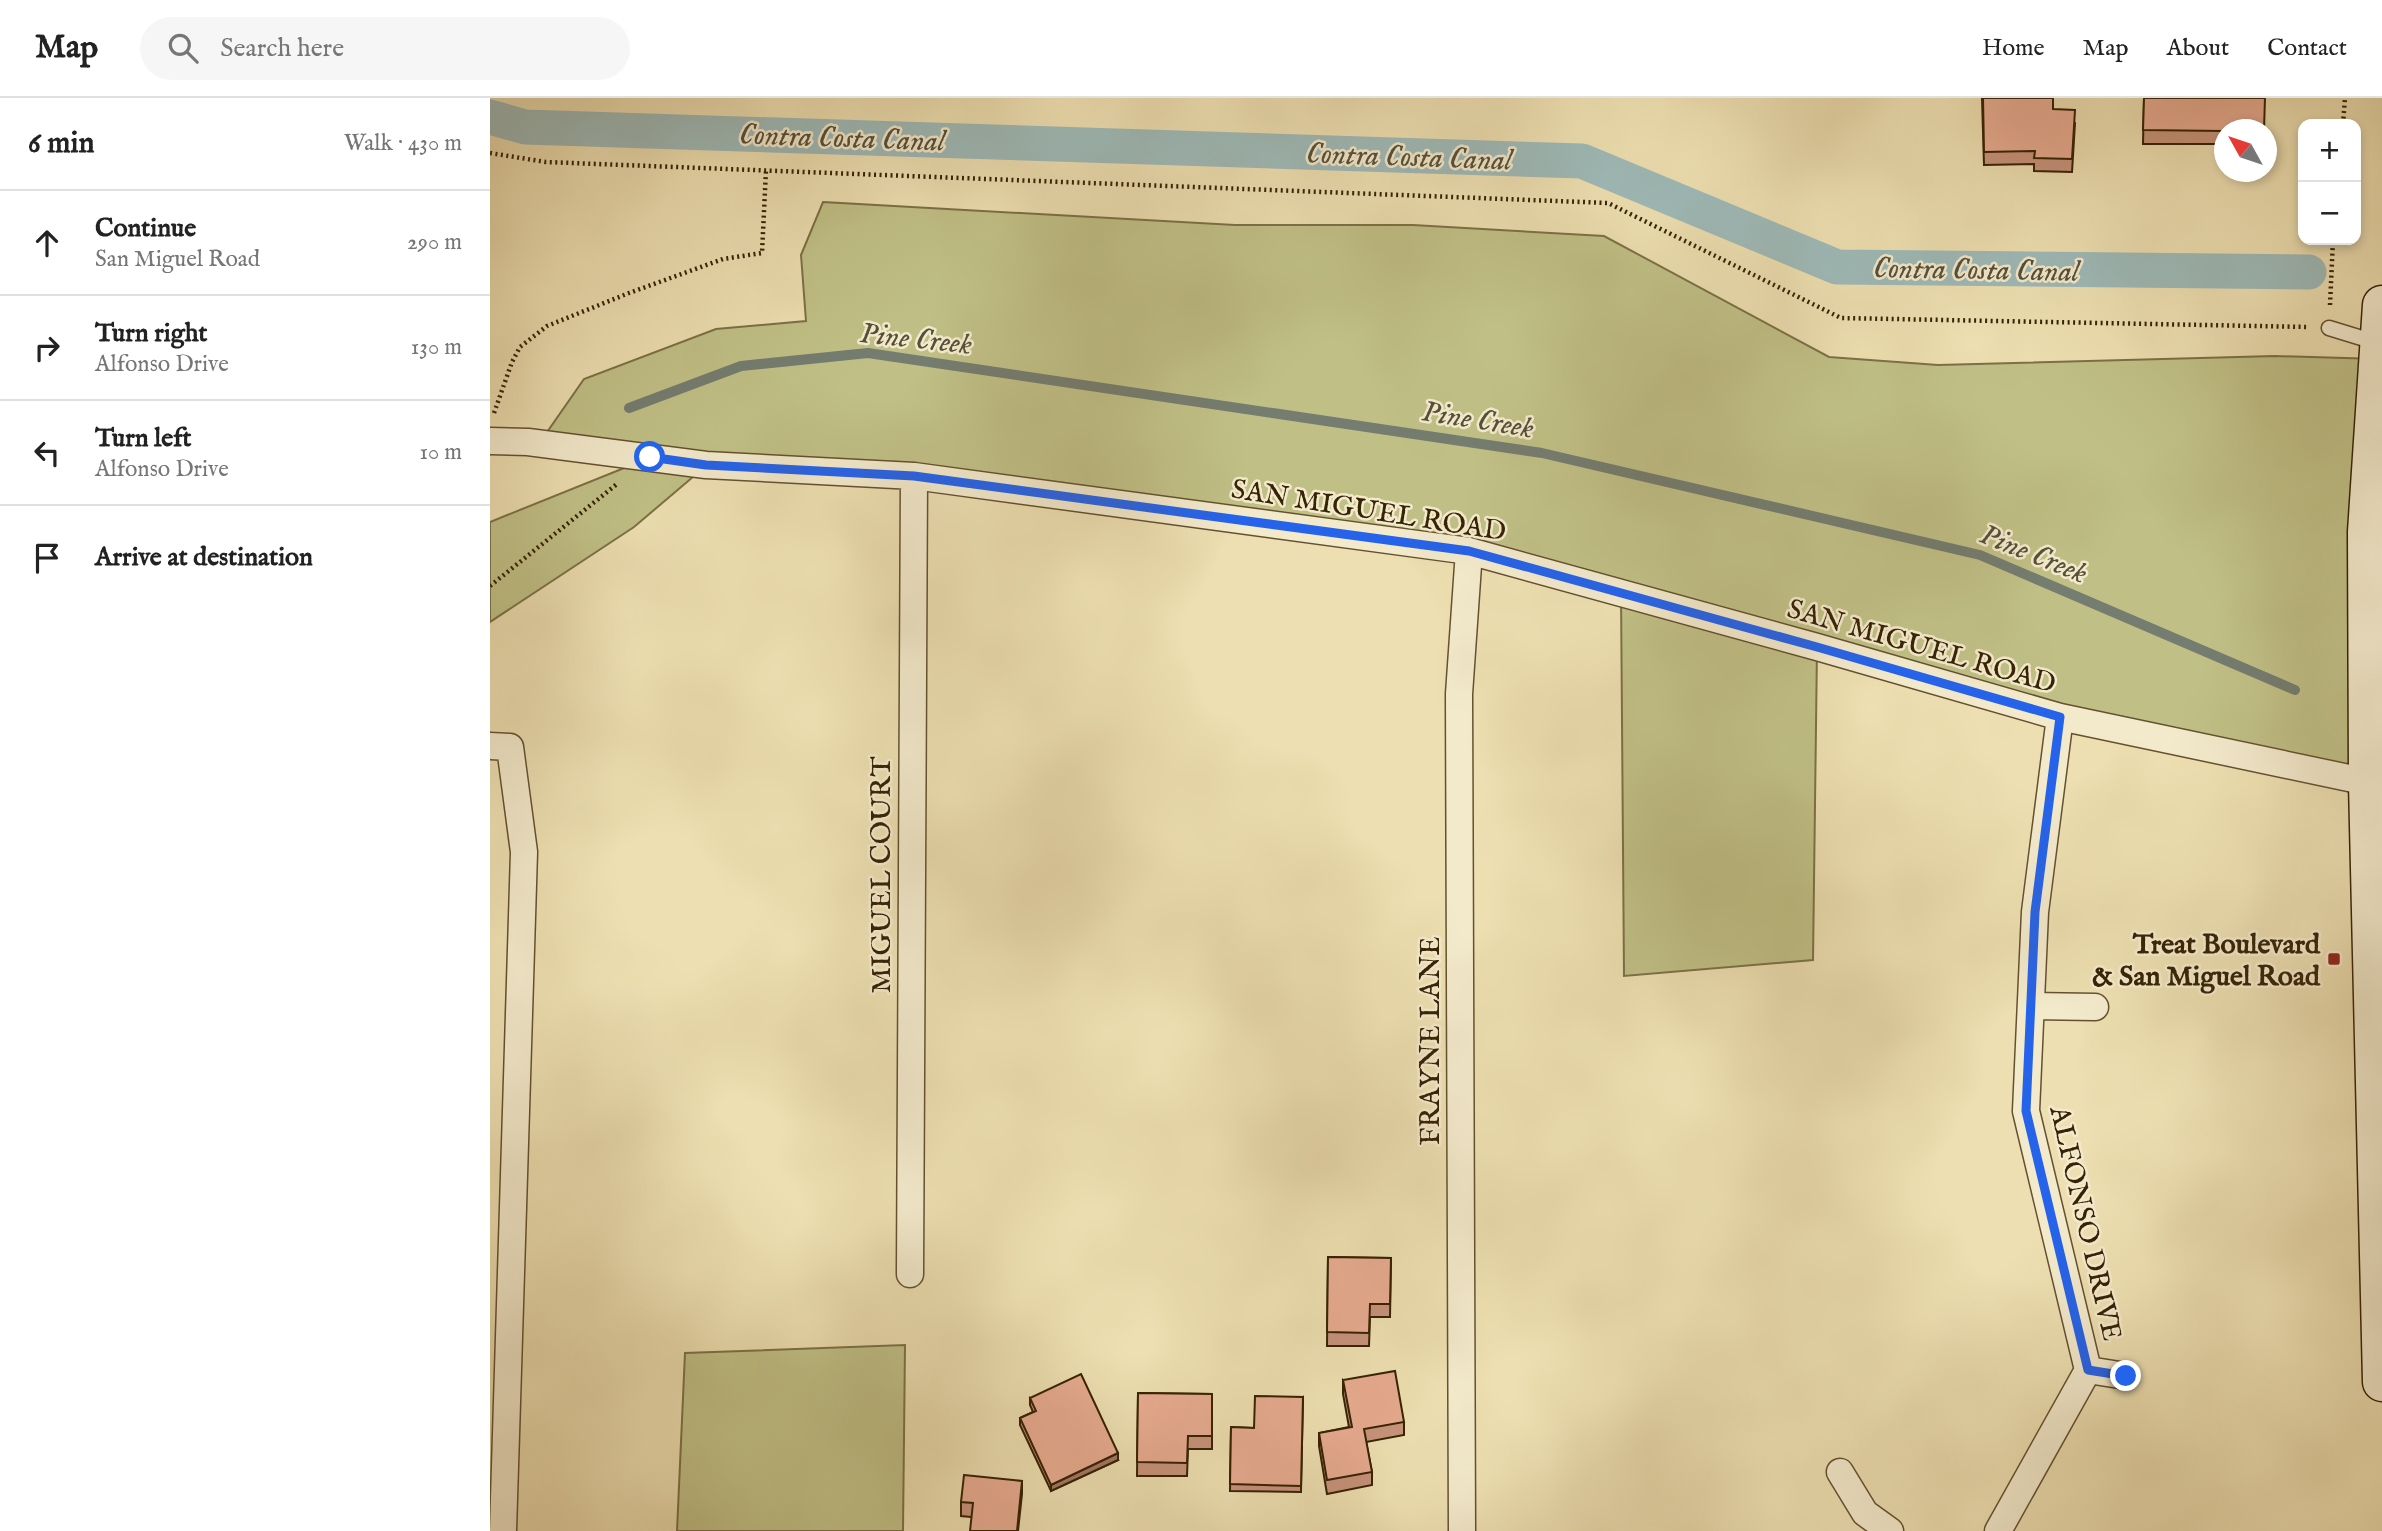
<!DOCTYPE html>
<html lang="en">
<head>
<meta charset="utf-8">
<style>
  :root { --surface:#fff; --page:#f6f6f6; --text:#222; --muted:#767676; --line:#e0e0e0 }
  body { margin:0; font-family:"IM FELL English",serif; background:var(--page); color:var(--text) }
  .controls { position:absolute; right:21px; top:21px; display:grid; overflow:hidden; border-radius:14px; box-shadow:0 4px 10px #0003 }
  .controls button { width:63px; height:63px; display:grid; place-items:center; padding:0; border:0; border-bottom:2px solid var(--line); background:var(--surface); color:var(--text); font:35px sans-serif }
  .compass { position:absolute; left:1724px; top:21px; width:63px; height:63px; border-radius:50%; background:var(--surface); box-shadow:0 4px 10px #0003; rotate:310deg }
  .stop { position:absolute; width:21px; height:21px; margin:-16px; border:5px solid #2563eb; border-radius:50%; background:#fff }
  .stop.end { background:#2563eb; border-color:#fff; box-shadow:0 2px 7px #0008 }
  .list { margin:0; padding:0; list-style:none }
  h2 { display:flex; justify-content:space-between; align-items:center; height:91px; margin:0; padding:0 28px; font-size:30px }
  h2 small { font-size:23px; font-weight:400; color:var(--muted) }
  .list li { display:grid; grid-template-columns:46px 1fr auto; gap:21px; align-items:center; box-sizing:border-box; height:105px; padding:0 28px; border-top:2px solid var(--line) }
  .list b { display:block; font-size:26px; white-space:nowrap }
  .list p { margin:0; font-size:23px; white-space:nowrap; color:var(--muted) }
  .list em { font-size:23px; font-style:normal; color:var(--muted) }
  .icon { flex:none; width:38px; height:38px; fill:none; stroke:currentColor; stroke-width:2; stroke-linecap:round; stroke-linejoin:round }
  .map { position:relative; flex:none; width:1892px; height:1433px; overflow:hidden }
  header { display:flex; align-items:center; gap:42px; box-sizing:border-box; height:98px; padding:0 35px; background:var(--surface); border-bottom:2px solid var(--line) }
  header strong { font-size:33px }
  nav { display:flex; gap:38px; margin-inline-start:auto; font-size:24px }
  .search { width:490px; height:63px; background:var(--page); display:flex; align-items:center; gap:18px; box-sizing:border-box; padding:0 24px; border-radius:38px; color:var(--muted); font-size:26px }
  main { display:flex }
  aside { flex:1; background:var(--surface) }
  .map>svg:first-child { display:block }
</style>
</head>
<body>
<header>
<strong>Map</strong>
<div class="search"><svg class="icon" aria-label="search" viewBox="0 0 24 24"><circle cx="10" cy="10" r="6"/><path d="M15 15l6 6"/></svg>Search here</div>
<nav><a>Home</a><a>Map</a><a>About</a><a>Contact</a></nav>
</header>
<main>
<aside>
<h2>6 min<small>Walk · 430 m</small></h2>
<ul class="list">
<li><svg class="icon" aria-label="ahead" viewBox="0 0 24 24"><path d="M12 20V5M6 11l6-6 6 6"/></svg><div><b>Continue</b><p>San Miguel Road</p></div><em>290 m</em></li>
<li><svg class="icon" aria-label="right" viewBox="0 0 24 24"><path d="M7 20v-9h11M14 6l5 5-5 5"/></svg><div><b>Turn right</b><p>Alfonso Drive</p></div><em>130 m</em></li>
<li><svg class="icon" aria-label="left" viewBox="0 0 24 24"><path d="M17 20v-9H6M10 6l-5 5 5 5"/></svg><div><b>Turn left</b><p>Alfonso Drive</p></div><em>10 m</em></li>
<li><svg class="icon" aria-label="arrive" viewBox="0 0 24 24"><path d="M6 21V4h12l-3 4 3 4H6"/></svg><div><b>Arrive at destination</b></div></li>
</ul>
</aside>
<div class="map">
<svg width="1892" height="1433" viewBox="0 0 1892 1433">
  <rect width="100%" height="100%" fill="#eddfb1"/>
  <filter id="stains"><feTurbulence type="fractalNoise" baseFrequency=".00286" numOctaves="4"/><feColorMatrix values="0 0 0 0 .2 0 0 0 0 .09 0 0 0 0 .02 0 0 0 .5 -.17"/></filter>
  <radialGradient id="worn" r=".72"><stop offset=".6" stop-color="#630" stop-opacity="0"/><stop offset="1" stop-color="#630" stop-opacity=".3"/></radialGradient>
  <path fill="#c0c086" stroke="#7b7145" stroke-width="2" d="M333,104L745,127H923L1114,138L1339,259L1448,267L1785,258L1888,261L1878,685L1327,550L1323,862L1134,878L1131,495L979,453L217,367L144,429L0,524V424L159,360L46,350L94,281L226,231L316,223L311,157Z
    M415,1247L413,1433H187L195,1255Z"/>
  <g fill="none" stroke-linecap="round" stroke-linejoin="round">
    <path stroke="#747d70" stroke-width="10" d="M139,310L251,268L378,255L1052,355L1490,457L1805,592"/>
    <path stroke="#9ebab8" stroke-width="35" d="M0,19L35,29L1092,63L1347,169L1819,174"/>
    <defs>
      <path id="lane" d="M1839,230L1888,245"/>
      <path id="street" d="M0,343L38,344L216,367L424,378L979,453L1327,549L1570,619L1892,687
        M0,648L20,649L34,754L13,1433
        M1541,908L1605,909
        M420,1176L424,378
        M1598,1272L1636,1278
        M1350,1374L1375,1415L1400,1433
        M972,1433L969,596L979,453
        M1508,1433L1598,1272L1536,1013L1545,814L1570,619"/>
      <path id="secondary" d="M1892,207L1877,434L1878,685L1892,1284"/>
    </defs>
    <use href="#lane" stroke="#64512f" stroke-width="17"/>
    <use href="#street" stroke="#64512f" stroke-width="29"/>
    <use href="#secondary" stroke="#362204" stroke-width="41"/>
    <path stroke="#362204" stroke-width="4.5" stroke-dasharray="2 3.5" stroke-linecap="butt" d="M1853,26L1855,0
      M0,55L56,64L1118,105L1351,220L1818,229
      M1840,207L1843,142
      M4,315L22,264L30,249L57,228L139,195L233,161L272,155L276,72
      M0,488L127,386"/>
    <use href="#lane" stroke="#f3eacc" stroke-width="14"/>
    <use href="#street" stroke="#f3eacc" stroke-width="26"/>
    <use href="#secondary" stroke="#f3eacc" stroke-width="38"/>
  </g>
  <path fill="#c7937c" stroke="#362204" stroke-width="2" d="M1492,0L1563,11L1585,25L1582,74L1544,73V66L1494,67Z
    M1654,0L1734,32V46H1653Z
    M838,1159L901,1160L900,1219H880L879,1248H837Z
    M853,1282L914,1324V1337L876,1344L882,1374V1387L837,1396L829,1348V1335L859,1329L853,1296Z
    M648,1295L722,1296V1351H698L697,1378H647Z
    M813,1299L811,1394L740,1393L741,1329L764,1330Z
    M540,1300L628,1362L561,1393L530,1327V1320L543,1314L540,1307Z
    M532,1396L481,1419L471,1418V1404Z"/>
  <path fill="#a27865" stroke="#362204" stroke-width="2" d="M628,1355V1362L561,1393V1387Z
    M532,1383V1396L528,1433H527Z"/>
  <path fill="#e7ab90" stroke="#362204" stroke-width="2" d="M1493,0H1563V11L1585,12L1582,61L1544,60L1545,53L1494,54Z
    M1654,0H1775L1774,32H1734V33L1653,32Z
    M838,1159L901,1160L900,1206H880L879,1235L837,1234Z
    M905,1273L914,1324L874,1331L882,1374L837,1382L829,1335L862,1329L853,1282Z
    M591,1276L628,1355L561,1387L530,1320L546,1313L540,1300Z
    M648,1295L722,1296V1338H698L697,1365L647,1364Z
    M765,1298L813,1299L811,1388L740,1386L741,1329L764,1330Z
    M474,1377L532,1383L527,1433H480L483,1405L471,1404Z"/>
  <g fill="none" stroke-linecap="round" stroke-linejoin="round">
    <path stroke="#2563eb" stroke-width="9" d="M160,359L216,367L424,378L979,453L1327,549L1570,619L1545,814L1536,1013L1598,1272L1636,1278"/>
  </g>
  <rect fill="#8f2418" stroke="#f3eacc" stroke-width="2.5" x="1837" y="854" width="14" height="14" rx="3.5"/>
  <g text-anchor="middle" stroke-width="5" stroke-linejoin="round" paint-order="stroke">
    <g font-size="28" fill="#362204" stroke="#f3eacc">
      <text transform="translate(879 411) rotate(9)" y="10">SAN MIGUEL ROAD</text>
      <text transform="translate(1432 547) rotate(16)" y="10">SAN MIGUEL ROAD</text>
      <text transform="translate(390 777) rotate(-90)" y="10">MIGUEL COURT</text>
      <text transform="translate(939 943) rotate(-90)" y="10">FRAYNE LANE</text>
      <text transform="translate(1597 1125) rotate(77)" y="10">ALFONSO DRIVE</text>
    </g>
    <g font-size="28" font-weight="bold" fill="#362204" stroke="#f3eacc" text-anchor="end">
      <text x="1830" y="855">Treat Boulevard<tspan x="1830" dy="32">&amp; San Miguel Road</tspan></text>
    </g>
    <g font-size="30" font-style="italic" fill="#55503a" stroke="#f3eacc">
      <text transform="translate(352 39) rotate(2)" y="10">Contra Costa Canal</text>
      <text transform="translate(919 58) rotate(2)" y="10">Contra Costa Canal</text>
      <text transform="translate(1486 171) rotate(1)" y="10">Contra Costa Canal</text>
      <text transform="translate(426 240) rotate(6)" y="10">Pine Creek</text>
      <text transform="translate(988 321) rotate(9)" y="10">Pine Creek</text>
      <text transform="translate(1544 455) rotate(22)" y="10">Pine Creek</text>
    </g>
  </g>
  <rect width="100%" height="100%" filter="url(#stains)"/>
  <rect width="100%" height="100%" fill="url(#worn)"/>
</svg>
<div class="controls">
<button>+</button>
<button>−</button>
</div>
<svg class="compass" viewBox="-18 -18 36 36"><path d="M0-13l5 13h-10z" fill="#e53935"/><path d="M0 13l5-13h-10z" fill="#767676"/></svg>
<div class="stop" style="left:160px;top:359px"></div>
<div class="stop end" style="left:1636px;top:1278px"></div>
</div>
</main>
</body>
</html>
